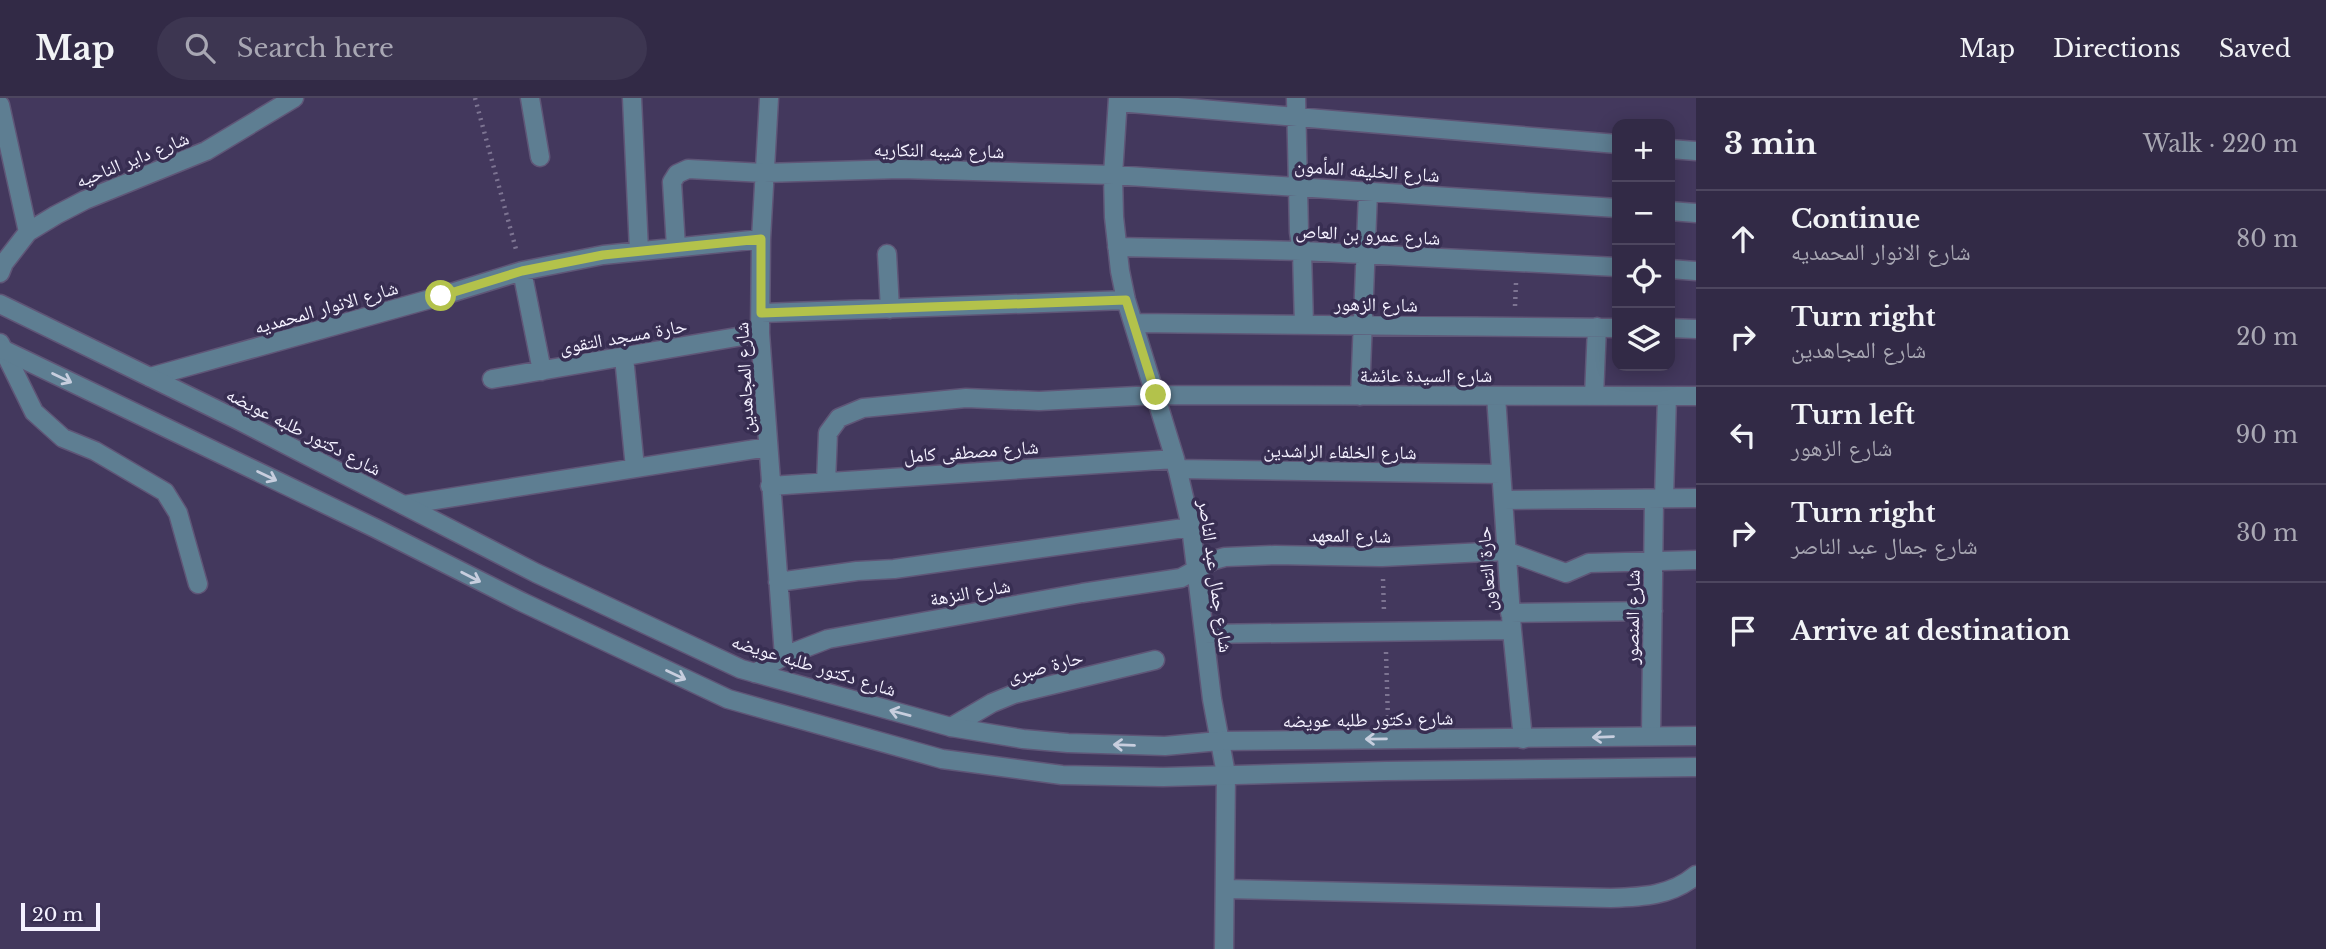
<!DOCTYPE html>
<html lang="en">
<head>
<meta charset="utf-8">
<style>
  :root { --surface:#322a46; --page:#3d3651; --text:#f1f3f6; --muted:#a8a7b3; --line:#4d465f }
  body { margin:0; font-family:"Libre Baskerville","Noto Naskh Arabic",serif; background:var(--page); color:var(--text) }
  .controls { position:absolute; right:21px; top:21px; display:grid; overflow:hidden; border-radius:14px; box-shadow:0 4px 18px #0003 }
  .controls button { width:63px; height:63px; display:grid; place-items:center; padding:0; border:0; border-bottom:2px solid var(--line); background:var(--surface); color:var(--text); font:35px sans-serif }
  .scale { position:absolute; left:21px; bottom:18px; width:79px; box-sizing:border-box; padding-left:7px; border:4px solid #f4f1ff; border-top:0; font-size:19px; line-height:24px; white-space:nowrap; color:#f4f1ff; -webkit-text-stroke:5px #382e52; paint-order:stroke }
  .stop { position:absolute; width:21px; height:21px; margin:-16px; border:5px solid #b3c24b; border-radius:50%; background:#fff }
  .stop.end { background:#b3c24b; border-color:#fff; box-shadow:0 2px 7px #0008 }
  .list { margin:0; padding:0; list-style:none }
  h2 { display:flex; justify-content:space-between; align-items:center; height:91px; margin:0; padding:0 28px; font-size:30px }
  h2 small { font-size:23px; font-weight:400; color:var(--muted) }
  .list li { display:grid; grid-template-columns:46px 1fr auto; gap:21px; align-items:center; box-sizing:border-box; height:98px; padding:0 28px; border-top:2px solid var(--line) }
  .list b { display:block; font-size:26px; white-space:nowrap }
  .list p { margin:0; font-size:23px; white-space:nowrap; color:var(--muted) }
  .list em { font-size:23px; font-style:normal; color:var(--muted) }
  .icon { flex:none; width:38px; height:38px; fill:none; stroke:currentColor; stroke-width:2; stroke-linecap:round; stroke-linejoin:round }
  .map { position:relative; flex:none; width:1696px; height:851px; overflow:hidden }
  header { display:flex; align-items:center; gap:42px; box-sizing:border-box; height:98px; padding:0 35px; background:var(--surface); border-bottom:2px solid var(--line) }
  header strong { font-size:33px }
  nav { display:flex; gap:38px; margin-inline-start:auto; font-size:24px }
  .search { width:490px; height:63px; background:var(--page); display:flex; align-items:center; gap:18px; box-sizing:border-box; padding:0 24px; border-radius:38px; color:var(--muted); font-size:26px }
  main { display:flex }
  aside { flex:1; background:var(--surface) }
  .map>svg:first-child { display:block }
</style>
</head>
<body>
<header>
<strong>Map</strong>
<div class="search"><svg class="icon" aria-label="search" viewBox="0 0 24 24"><circle cx="10" cy="10" r="6"/><path d="M15 15l6 6"/></svg>Search here</div>
<nav><a>Map</a><a>Directions</a><a>Saved</a></nav>
</header>
<main>
<div class="map">
<svg width="1696" height="851" viewBox="0 0 1696 851">
  <rect width="100%" height="100%" fill="#43385d"/>
  <g fill="none" stroke-linecap="round" stroke-linejoin="round">
    <defs>
      <path id="minor" d="M530,0L540,59
        M632,0L639,153
        M769,0L761,141L760,235L784,558
        M1118,0L1113,77L1114,119L1120,173L1126,202L1175,361L1191,429L1212,601L1226,676L1224,851
        M1296,0L1299,134L1302,153L1304,227
        M1118,4L1617,46
        M0,7L28,134
        M1670,51L1696,53
        M1670,113L1696,115
        M676,149L672,84L677,76L688,71L764,75L900,71L1113,77L1617,110
        M1117,149L1302,153L1617,169
        M887,156L890,211
        M1670,171L1696,173
        M522,173L542,273
        M0,175L4,165L28,134L56,117L85,102L206,53L294,0
        M761,215L1126,202
        M1134,225L1617,230
        M1670,230L1696,231
        M0,245L34,314L63,340L95,353L165,394L178,415L198,486
        M624,259L635,370
        M150,279L441,198L522,173L603,157L761,141
        M492,281L760,235
        M1360,298L1368,94
        M1496,298L1512,532L1523,641
        M1594,298L1597,229
        M1177,371L1501,376
        M826,384L828,335L839,320L863,310L966,300L1039,303L1156,297L1696,298
        M770,388L1175,361
        M1664,400L1667,298
        M1503,402L1696,400
        M404,407L768,349
        M778,484L857,473L894,471L1191,429
        M1510,515L1653,513
        M1204,536L1512,532
        M755,575L784,558L828,541L1082,495L1181,480L1214,462L1225,459L1275,457L1382,459L1506,453L1566,475L1589,465L1696,462
        M951,629L992,605L1014,596L1155,562
        M1651,638L1654,401
        M1226,791L1611,800C1642,799 1671,798 1696,777"/>
      <path id="tertiary" d="M0,206L238,322L536,475L741,571L951,629L1023,641L1068,645L1165,648L1219,643L1696,638
        M0,250L375,430L522,504L728,601L942,661L1062,677L1163,679L1386,673L1696,669"/>
    </defs>
    <use href="#minor" stroke="#5f5677" stroke-width="21"/>
    <use href="#tertiary" stroke="#5f5677" stroke-width="21"/>
    <path stroke="#7d7492" stroke-width="4.5" stroke-dasharray="2 5" stroke-linecap="butt" d="M475,0L517,155
      M1515,208L1516,185
      M1383,481L1384,514
      M1386,554L1388,622"/>
    <use href="#minor" stroke="#5e7e92" stroke-width="18"/>
    <use href="#tertiary" stroke="#5e7e92" stroke-width="18"/>
  </g>
  <defs><path id="oneway-shaft" d="M-6 0H5M1.5-3L5.5 0L1.5 3" fill="none" stroke-width="1.6" stroke-linecap="round" stroke-linejoin="round" transform="scale(1.75)"/></defs>
  <g stroke="#c7cede">
    <use href="#oneway-shaft" transform="translate(62 280) rotate(26)"/>
    <use href="#oneway-shaft" transform="translate(267 378) rotate(26)"/>
    <use href="#oneway-shaft" transform="translate(471 479) rotate(27)"/>
    <use href="#oneway-shaft" transform="translate(676 577) rotate(25)"/>
    <use href="#oneway-shaft" transform="translate(900 615) rotate(-165)"/>
    <use href="#oneway-shaft" transform="translate(1603 639) rotate(178)"/>
    <use href="#oneway-shaft" transform="translate(1376 641) rotate(179)"/>
    <use href="#oneway-shaft" transform="translate(1124 647) rotate(-178)"/>
  </g>
  <g fill="none" stroke-linecap="round" stroke-linejoin="round">
    <path stroke="#b3c24b" stroke-width="9" d="M441,198L522,173L603,157L761,141V215L1126,202L1156,297"/>
  </g>
  <g text-anchor="middle" stroke-width="7" stroke-linejoin="round" paint-order="stroke">
    <g font-size="19" fill="#f4f1ff" stroke="#382e52">
      <text transform="translate(939 52) rotate(1)" y="7">شارع شيبه النكاريه</text>
      <text transform="translate(132 61) rotate(-22)" y="7">شارع داير الناحيه</text>
      <text transform="translate(1367 72) rotate(4)" y="7">شارع الخليفه المأمون</text>
      <text transform="translate(1368 136) rotate(3)" y="7">شارع عمرو بن العاص</text>
      <text transform="translate(1376 206) rotate(1)" y="7">شارع الزهور</text>
      <text transform="translate(326 209) rotate(-16)" y="7">شارع الانوار المحمديه</text>
      <text transform="translate(623 238) rotate(-10)" y="7">حارة مسجد التقوى</text>
      <text x="1426" y="284">شارع السيدة عائشة</text>
      <text transform="translate(744 280) rotate(-93)" y="7">شارع المجاهدين</text>
      <text transform="translate(304 333) rotate(27)" y="7">شارع دكتور طلبه عويضه</text>
      <text transform="translate(971 353) rotate(-4)" y="7">شارع مصطفى كامل</text>
      <text transform="translate(1340 353) rotate(1)" y="7">شارع الخلفاء الراشدين</text>
      <text transform="translate(1350 437) rotate(1)" y="7">شارع المعهد</text>
      <text transform="translate(1486 471) rotate(-94)" y="7">حارة التعاون</text>
      <text transform="translate(1216 478) rotate(82)" y="7">شارع جمال عبد الناصر</text>
      <text transform="translate(970 494) rotate(-10)" y="7">شارع النزهة</text>
      <text transform="translate(1632 519) rotate(-89)" y="7">شارع المنصور</text>
      <text transform="translate(814 567) rotate(17)" y="7">شارع دكتور طلبه عويضه</text>
      <text transform="translate(1045 568) rotate(-15)" y="7">حارة صبرى</text>
      <text transform="translate(1368 621) rotate(-1)" y="7">شارع دكتور طلبه عويضه</text>
    </g>
  </g>
</svg>
<div class="controls">
<button>+</button>
<button>−</button>
<button><svg class="icon" aria-label="locate" viewBox="0 0 24 24"><circle cx="12" cy="12" r="6"/><path d="M12 2v4M12 18v4M2 12h4M18 12h4"/></svg></button>
<button><svg class="icon" aria-label="layers" viewBox="0 0 24 24"><path d="M12 4l9 5-9 5-9-5zM3 14l9 5 9-5"/></svg></button>
</div>
<div class="scale">20 m</div>
<div class="stop" style="left:441px;top:198px"></div>
<div class="stop end" style="left:1156px;top:297px"></div>
</div>
<aside>
<h2>3 min<small>Walk · 220 m</small></h2>
<ul class="list">
<li><svg class="icon" aria-label="ahead" viewBox="0 0 24 24"><path d="M12 20V5M6 11l6-6 6 6"/></svg><div><b>Continue</b><p>شارع الانوار المحمديه</p></div><em>80 m</em></li>
<li><svg class="icon" aria-label="right" viewBox="0 0 24 24"><path d="M7 20v-9h11M14 6l5 5-5 5"/></svg><div><b>Turn right</b><p>شارع المجاهدين</p></div><em>20 m</em></li>
<li><svg class="icon" aria-label="left" viewBox="0 0 24 24"><path d="M17 20v-9H6M10 6l-5 5 5 5"/></svg><div><b>Turn left</b><p>شارع الزهور</p></div><em>90 m</em></li>
<li><svg class="icon" aria-label="right" viewBox="0 0 24 24"><path d="M7 20v-9h11M14 6l5 5-5 5"/></svg><div><b>Turn right</b><p>شارع جمال عبد الناصر</p></div><em>30 m</em></li>
<li><svg class="icon" aria-label="arrive" viewBox="0 0 24 24"><path d="M6 21V4h12l-3 4 3 4H6"/></svg><div><b>Arrive at destination</b></div></li>
</ul>
</aside>
</main>
</body>
</html>
